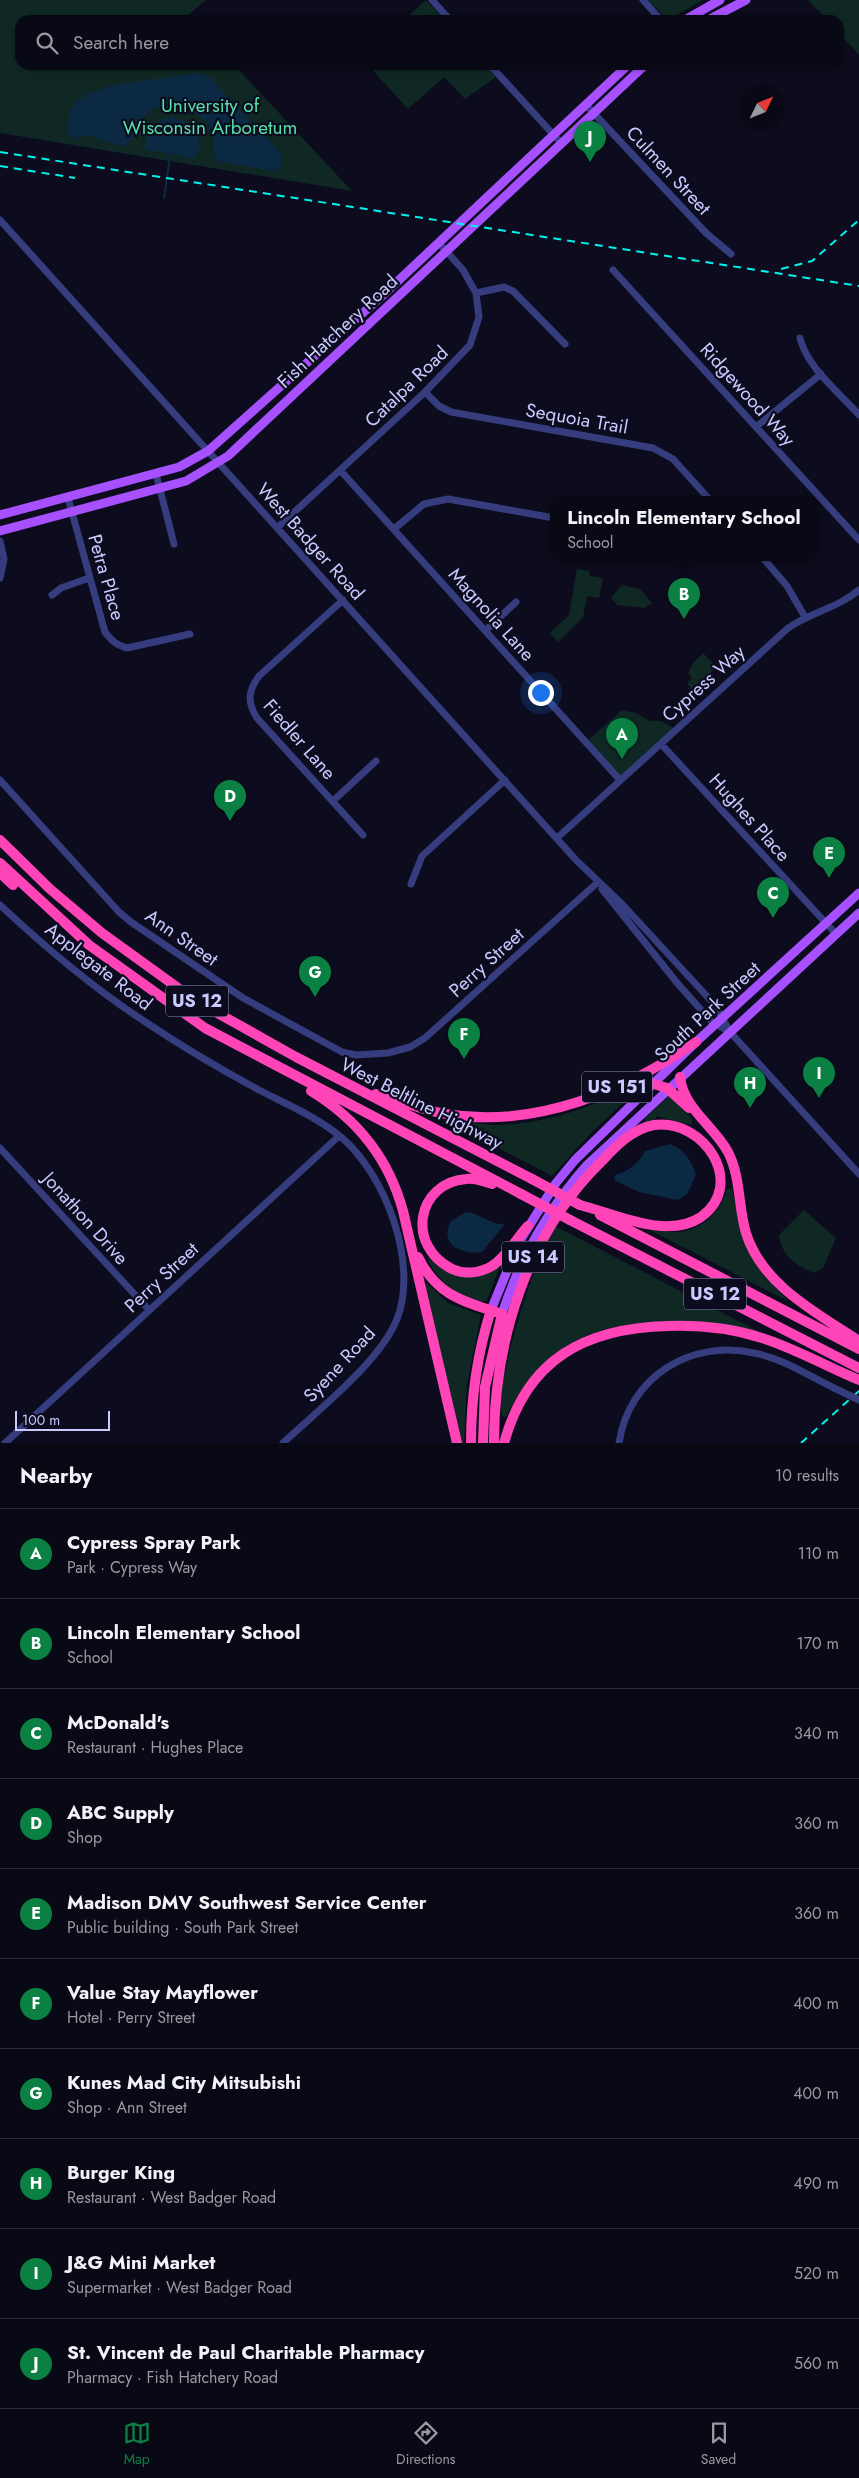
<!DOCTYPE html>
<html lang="en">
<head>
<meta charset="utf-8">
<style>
  :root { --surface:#090916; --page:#12121f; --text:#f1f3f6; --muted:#999aa1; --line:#292a35; --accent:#0b8043 }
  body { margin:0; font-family:Jost,sans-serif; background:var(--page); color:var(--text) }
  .compass { position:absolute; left:739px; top:85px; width:45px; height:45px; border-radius:50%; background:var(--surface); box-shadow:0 1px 4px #0004; rotate:47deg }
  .scale { position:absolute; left:15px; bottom:12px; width:95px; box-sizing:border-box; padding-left:5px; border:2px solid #c9caff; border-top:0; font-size:14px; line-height:18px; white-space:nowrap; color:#c9caff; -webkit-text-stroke:4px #0c0c1e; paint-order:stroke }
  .you { position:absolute; left:540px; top:692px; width:18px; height:18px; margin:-12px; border:4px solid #fff; border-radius:50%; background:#1a73e8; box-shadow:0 0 0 8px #1a73e833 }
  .badge { display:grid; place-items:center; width:32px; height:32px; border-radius:50%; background:var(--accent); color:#fff; font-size:16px; font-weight:700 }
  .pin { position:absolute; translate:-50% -41px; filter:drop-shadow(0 1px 2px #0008) }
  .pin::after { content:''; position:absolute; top:26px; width:18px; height:15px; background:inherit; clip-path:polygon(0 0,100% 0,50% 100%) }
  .popup { position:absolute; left:550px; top:496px; width:268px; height:65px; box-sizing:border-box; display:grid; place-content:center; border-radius:10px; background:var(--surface); filter:drop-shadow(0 1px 4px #0005); font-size:16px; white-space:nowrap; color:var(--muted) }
  .popup b { font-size:19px; color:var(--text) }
  .popup::after { content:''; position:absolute; left:50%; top:100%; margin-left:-10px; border:10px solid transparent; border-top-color:var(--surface) }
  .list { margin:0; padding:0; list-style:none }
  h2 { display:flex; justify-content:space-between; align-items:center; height:65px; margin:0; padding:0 20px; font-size:21px }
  h2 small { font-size:16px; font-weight:400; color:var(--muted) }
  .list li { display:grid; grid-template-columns:32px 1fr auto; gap:15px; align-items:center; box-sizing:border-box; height:90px; padding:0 20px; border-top:1px solid var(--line) }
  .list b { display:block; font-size:19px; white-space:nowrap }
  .list p { margin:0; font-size:16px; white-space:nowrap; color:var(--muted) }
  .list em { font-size:16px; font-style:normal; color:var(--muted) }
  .icon { flex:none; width:28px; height:28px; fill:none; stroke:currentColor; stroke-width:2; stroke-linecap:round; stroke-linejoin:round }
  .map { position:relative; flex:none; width:859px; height:1443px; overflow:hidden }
  .search { position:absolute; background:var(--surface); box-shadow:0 1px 4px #0004; left:15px; right:15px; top:15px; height:55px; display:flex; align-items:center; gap:12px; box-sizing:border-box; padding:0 18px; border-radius:15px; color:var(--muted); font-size:19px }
  .sheet { height:965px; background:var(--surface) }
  nav { display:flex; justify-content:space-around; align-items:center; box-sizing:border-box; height:70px; border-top:1px solid var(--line); background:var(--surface); font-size:14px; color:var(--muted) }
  nav a { display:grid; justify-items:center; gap:2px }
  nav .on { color:var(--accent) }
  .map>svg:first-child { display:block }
</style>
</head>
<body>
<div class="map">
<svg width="859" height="1443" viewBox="0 0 859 1443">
  <rect width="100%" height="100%" fill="#0c0c1e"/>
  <path fill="#0f2824" d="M0,0H206L188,15L192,20H20V65H234L352,191L0,133Z
    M426,0L445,20H404Z
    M648,0H703L668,20Z
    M808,0H859V55L839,33V20H827Z
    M368,65H485L496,77L465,99L444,77L408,109Z
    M577,569L590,571L589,576L603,578L599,598L587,596L583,617L558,642L550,633L569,615Z
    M622,585L640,589L652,603L645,608L617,605L611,598Z
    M703,653L717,667L692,690L687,683L692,678L688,673L693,663Z
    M622,710L636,713L650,721H661L676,729L620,780L586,742Z
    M650,1078L592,1132L552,1176L444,1120C461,1119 479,1125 497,1125C551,1124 603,1103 650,1078Z
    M669,1096L692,1119V1125L656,1116V1119L646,1122L644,1119Z
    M732,1188C738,1220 744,1249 764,1275C771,1285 782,1292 788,1301L648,1229C656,1230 664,1232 672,1232C699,1233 720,1214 727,1189Z
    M804,1210L836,1238L823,1268L814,1273C796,1266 781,1255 779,1235Z
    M555,1226L752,1328L763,1334C681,1324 595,1303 533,1375C521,1388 514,1402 506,1417H503C492,1395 526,1295 535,1269C542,1262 539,1253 543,1245L546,1246Z
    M429,1257C456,1285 466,1272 499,1268L487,1301C461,1305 439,1280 428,1261Z
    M424,1284H428L448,1303L481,1315L467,1385L464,1443H461Z"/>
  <path fill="#0b2943" d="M200,73L210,78L281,153L282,165L276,171L220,162L214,157C213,150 215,141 213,134C206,109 173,106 152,108L138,122L132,139L125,146L102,141L91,135L74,138L67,132L70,110L77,101L90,93L113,85Z
    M172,117L187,122L198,130L199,151L194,158L187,159L174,153L168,156L166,152L147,150L145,146C148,129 155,120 172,117Z
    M670,1144C685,1150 691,1160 696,1175L687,1194L678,1200L639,1192L614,1180L615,1175C626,1173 640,1162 645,1151Z
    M466,1212C479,1213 493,1226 505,1224L482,1252C462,1255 438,1245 451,1221Z"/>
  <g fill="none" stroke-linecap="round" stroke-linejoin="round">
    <path stroke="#0b2943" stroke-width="2" d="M164,198L170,157"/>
    <path stroke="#363d7e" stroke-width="7" d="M432,0L450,20
      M643,0L661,20
      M490,65L561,143
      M586,105L706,233L731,254
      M0,220L576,860L622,904L715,1005L730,1032L859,1174
      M613,270L859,540
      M476,293L504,287L513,291L565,344
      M800,338C808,369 839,392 859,415
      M425,392L439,406L451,412L653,448L673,459L710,500
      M756,427L821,374
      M340,470L620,780
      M156,474L174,544
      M68,498L105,632C112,641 116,645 127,648L190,634
      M277,528L425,392L470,345L479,317L476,293L463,270L439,243
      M394,529L424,504L448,499L554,518
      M0,541L4,559L0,578
      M763,558L787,586L805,617
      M52,595L61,588L89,578
      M343,600L259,676C248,691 247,702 257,718L363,835
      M486,630L516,602
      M661,744L836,934
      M0,780L119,912L131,922L243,998L342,1052L356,1055L388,1053L410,1047L425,1038L598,882
      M333,801L376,761
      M557,838L787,629C809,612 837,609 859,590
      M411,884L422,856L505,780
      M602,889L678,984L712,1022L730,1032
      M0,905C45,947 93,988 144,1021C181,1046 220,1069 259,1090C286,1104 317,1117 341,1137C385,1174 419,1263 397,1319C380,1362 317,1411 283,1443
      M0,1148L149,1310
      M5,1443L339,1136
      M619,1443C629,1377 690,1339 754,1353C782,1358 809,1376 834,1388"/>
    <path stroke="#a650ff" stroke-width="9" d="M685,20L720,0
      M708,20L746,0
      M0,515L179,467L208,451L383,295L628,65
      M0,531L186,481L228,456L645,65
      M491,1310L519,1242L556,1183L575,1160L696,1042L859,893
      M502,1314C520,1258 548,1209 587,1165L859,913"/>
    <path stroke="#ff44b7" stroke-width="10" d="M0,840L50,889L102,933L196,1001L296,1057L532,1179
      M0,863L89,945L205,1028L521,1194
      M0,873L13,885
      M680,1077C684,1109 713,1125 728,1152C741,1177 738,1207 746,1233C762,1285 817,1313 859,1341
      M654,1084L667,1088L689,1108
      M311,1091C357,1119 389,1159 403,1211L457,1443
      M376,1094C400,1101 422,1110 446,1114C535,1129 625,1091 696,1042
      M492,1184C483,1181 475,1178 466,1179C416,1183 406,1246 452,1269C465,1275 480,1273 492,1266C506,1257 517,1238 528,1226
      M600,1215L859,1349
      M570,1220L859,1368
      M418,1257C437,1296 463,1301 502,1314L485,1387L483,1443
      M471,1443C471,1398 477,1354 491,1310
      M494,1443C494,1340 527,1234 602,1161C616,1146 632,1129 654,1125C704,1118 747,1184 701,1217C667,1240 615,1214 580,1205
      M504,1443C527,1359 585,1328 668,1326C699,1325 731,1328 762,1338C796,1349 826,1366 859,1380"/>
    <path stroke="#00f4eb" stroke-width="2" stroke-dasharray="8 6" stroke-linecap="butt" d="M0,152L859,286
      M0,166L75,178
      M781,269L812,261L859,220
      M801,1443L859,1391"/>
    <path stroke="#363d7e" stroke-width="7" d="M834,1388L859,1400"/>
    <path stroke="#ff44b7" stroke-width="10" d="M532,1179L580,1205
      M521,1194L570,1220"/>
  </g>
  <g text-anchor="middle" stroke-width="4.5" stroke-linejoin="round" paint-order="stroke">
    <g fill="#0c0c1e" stroke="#9091bc" stroke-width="1">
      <rect x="166" y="985.5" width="62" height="31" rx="4"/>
      <rect x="582" y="1071.5" width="70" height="31" rx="4"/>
      <rect x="502" y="1241.5" width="62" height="31" rx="4"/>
      <rect x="684" y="1278.5" width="62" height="31" rx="4"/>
    </g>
    <g font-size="18" font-weight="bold" fill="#c9caff">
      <text x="197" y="1007">US 12</text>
      <text x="617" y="1093">US 151</text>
      <text x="533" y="1263">US 14</text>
      <text x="715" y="1300">US 12</text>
    </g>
    <g font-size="19" fill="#55dfaa" stroke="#0c0c1e">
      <text x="210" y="112">University of<tspan x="210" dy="22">Wisconsin Arboretum</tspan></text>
    </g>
    <g font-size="19" fill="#c9caff" stroke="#0c0c1e">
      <text transform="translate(669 170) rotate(47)" y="7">Culmen Street</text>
      <text transform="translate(337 331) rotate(-43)" y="7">Fish Hatchery Road</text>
      <text transform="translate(406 386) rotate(-44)" y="7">Catalpa Road</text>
      <text transform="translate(748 394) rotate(48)" y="7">Ridgewood Way</text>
      <text transform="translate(577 418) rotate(10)" y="7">Sequoia Trail</text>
      <text transform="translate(311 541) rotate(48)" y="7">West Badger Road</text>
      <text transform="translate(107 577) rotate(74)" y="7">Petra Place</text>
      <text transform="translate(492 614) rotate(48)" y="7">Magnolia Lane</text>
      <text transform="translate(703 683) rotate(-42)" y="7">Cypress Way</text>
      <text transform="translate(300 739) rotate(49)" y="7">Fiedler Lane</text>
      <text transform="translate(750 817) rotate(48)" y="7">Hughes Place</text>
      <text transform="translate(182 937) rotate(35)" y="7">Ann Street</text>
      <text transform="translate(486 962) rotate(-42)" y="7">Perry Street</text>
      <text transform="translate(99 966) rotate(38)" y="7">Applegate Road</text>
      <text transform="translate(707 1011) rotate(-43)" y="7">South Park Street</text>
      <text transform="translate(422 1103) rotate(27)" y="7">West Beltline Highway</text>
      <text transform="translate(86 1218) rotate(48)" y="7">Jonathon Drive</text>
      <text transform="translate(161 1277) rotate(-43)" y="7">Perry Street</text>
      <text transform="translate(339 1364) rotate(-47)" y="7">Syene Road</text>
    </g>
  </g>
</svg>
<svg class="compass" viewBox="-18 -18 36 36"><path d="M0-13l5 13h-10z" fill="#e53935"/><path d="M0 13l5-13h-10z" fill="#999aa1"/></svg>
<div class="scale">100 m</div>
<div class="you"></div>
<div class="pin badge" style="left:622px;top:759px">A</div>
<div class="pin badge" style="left:684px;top:619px">B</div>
<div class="popup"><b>Lincoln Elementary School</b>School</div>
<div class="pin badge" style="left:773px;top:918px">C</div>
<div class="pin badge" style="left:230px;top:821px">D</div>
<div class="pin badge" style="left:829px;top:878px">E</div>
<div class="pin badge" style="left:464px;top:1059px">F</div>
<div class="pin badge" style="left:315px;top:997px">G</div>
<div class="pin badge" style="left:750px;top:1108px">H</div>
<div class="pin badge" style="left:819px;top:1098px">I</div>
<div class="pin badge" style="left:590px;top:162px">J</div>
<div class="search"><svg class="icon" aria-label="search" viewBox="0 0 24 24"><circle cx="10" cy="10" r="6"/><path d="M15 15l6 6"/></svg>Search here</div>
</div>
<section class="sheet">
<h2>Nearby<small>10 results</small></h2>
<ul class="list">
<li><span class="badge">A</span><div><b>Cypress Spray Park</b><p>Park · Cypress Way</p></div><em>110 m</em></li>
<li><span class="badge">B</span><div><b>Lincoln Elementary School</b><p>School</p></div><em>170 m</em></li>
<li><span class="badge">C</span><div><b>McDonald's</b><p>Restaurant · Hughes Place</p></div><em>340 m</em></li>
<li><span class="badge">D</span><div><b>ABC Supply</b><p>Shop</p></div><em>360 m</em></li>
<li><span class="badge">E</span><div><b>Madison DMV Southwest Service Center</b><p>Public building · South Park Street</p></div><em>360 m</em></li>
<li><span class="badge">F</span><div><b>Value Stay Mayflower</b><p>Hotel · Perry Street</p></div><em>400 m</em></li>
<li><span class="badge">G</span><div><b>Kunes Mad City Mitsubishi</b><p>Shop · Ann Street</p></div><em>400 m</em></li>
<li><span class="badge">H</span><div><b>Burger King</b><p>Restaurant · West Badger Road</p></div><em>490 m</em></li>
<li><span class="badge">I</span><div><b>J&amp;G Mini Market</b><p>Supermarket · West Badger Road</p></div><em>520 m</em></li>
<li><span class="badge">J</span><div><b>St. Vincent de Paul Charitable Pharmacy</b><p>Pharmacy · Fish Hatchery Road</p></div><em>560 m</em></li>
</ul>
</section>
<nav>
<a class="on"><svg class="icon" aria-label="map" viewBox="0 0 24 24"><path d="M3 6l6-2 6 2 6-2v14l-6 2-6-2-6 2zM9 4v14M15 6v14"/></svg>Map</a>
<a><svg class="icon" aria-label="directions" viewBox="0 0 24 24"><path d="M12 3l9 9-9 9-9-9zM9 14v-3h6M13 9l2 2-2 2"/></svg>Directions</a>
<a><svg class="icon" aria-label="saved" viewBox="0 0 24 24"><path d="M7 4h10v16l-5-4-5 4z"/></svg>Saved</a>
</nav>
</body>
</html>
